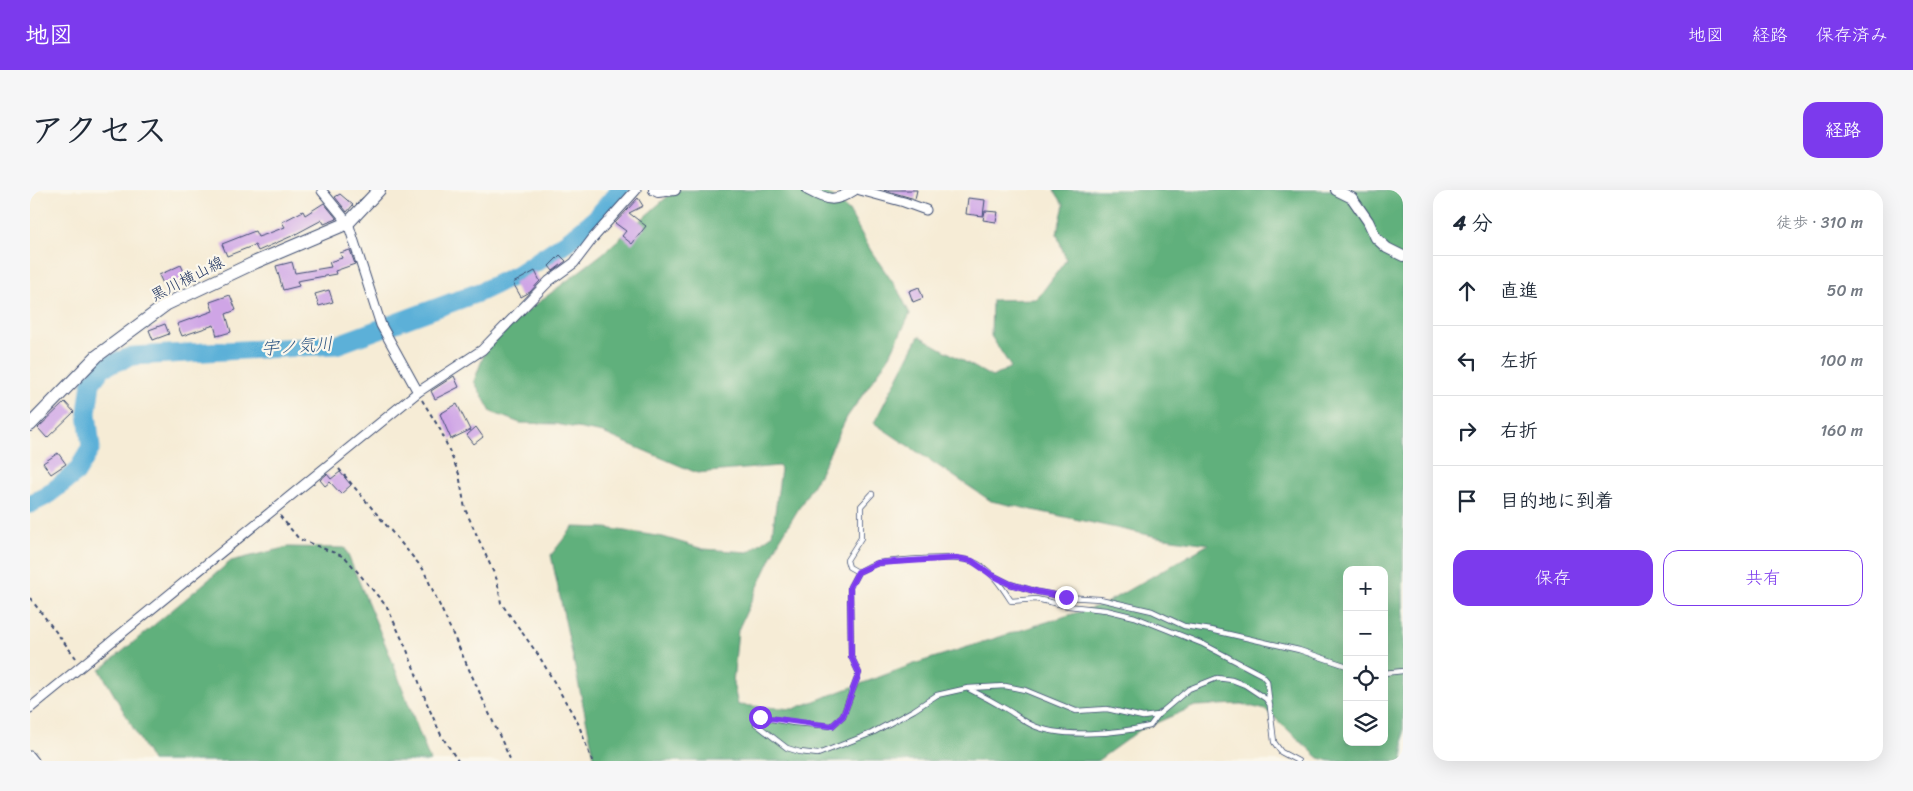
<!DOCTYPE html>
<html lang="ja">
<head>
<meta charset="utf-8">
<style>
  :root { --surface:#fff; --page:#f6f6f7; --text:#1f2937; --muted:#747a83; --line:#e0e1e3; --accent:#7c3aed }
  body { margin:0; font-family:Sriracha,"Klee One",sans-serif; background:var(--page); color:var(--text) }
  .controls { position:absolute; right:15px; bottom:15px; display:grid; overflow:hidden; border-radius:10px; box-shadow:0 5px 20px #0002 }
  .controls button { width:45px; height:45px; display:grid; place-items:center; padding:0; border:0; border-bottom:1px solid var(--line); background:var(--surface); color:var(--text); font:25px sans-serif }
  .stop { position:absolute; width:15px; height:15px; margin:-11px; border:4px solid #7c3aed; border-radius:50%; background:#fff }
  .stop.end { background:#7c3aed; border-color:#fff; box-shadow:0 1px 5px #0008 }
  .list { margin:0; padding:0; list-style:none }
  h2 { display:flex; justify-content:space-between; align-items:center; height:65px; margin:0; padding:0 20px; font-size:21px }
  h2 small { font-size:16px; font-weight:400; color:var(--muted) }
  .list li { display:grid; grid-template-columns:32px 1fr auto; gap:15px; align-items:center; box-sizing:border-box; height:70px; padding:0 20px; border-top:1px solid var(--line) }
  .list b { display:block; font-size:19px; white-space:nowrap }
  .list em { font-size:16px; font-style:normal; color:var(--muted) }
  .actions { display:flex; gap:10px; padding:15px 20px }
  .actions a { flex:1; padding:11px 0; border:1px solid var(--accent); border-radius:15px; text-align:center; font-size:18px; color:var(--accent) }
  .actions .main { background:var(--accent); color:#fff }
  .icon { flex:none; width:28px; height:28px; fill:none; stroke:currentColor; stroke-width:2; stroke-linecap:round; stroke-linejoin:round }
  .map { position:relative; flex:none; width:1373px; height:571px; overflow:hidden; border-radius:15px }
  header { display:flex; align-items:center; gap:30px; box-sizing:border-box; height:70px; padding:0 25px; background:var(--accent); color:#fff }
  header strong { font-size:24px }
  nav { display:flex; gap:28px; margin-inline-start:auto; font-size:18px }
  .intro { display:flex; align-items:center; justify-content:space-between; box-sizing:border-box; height:120px; padding:0 30px }
  h1 { margin:0; font-size:35px }
  .button { padding:12px 22px; border-radius:15px; background:var(--accent); color:#fff; font-size:18px; font-weight:700 }
  main { display:flex; gap:30px; padding:0 30px }
  aside { flex:1; background:var(--surface); border-radius:15px; box-shadow:0 5px 20px #0002 }
  .map>svg:first-child { display:block }
</style>
</head>
<body>
<header>
<strong>地図</strong>
<nav><a>地図</a><a>経路</a><a>保存済み</a></nav>
</header>
<div class="intro"><h1>アクセス</h1><a class="button">経路</a></div>
<main>
<div class="map">
<svg width="1373" height="571" viewBox="0 0 1373 571">
  <rect width="100%" height="100%" fill="#fbf7ec"/>
  <filter id="ink" filterUnits="userSpaceOnUse"><feTurbulence type="fractalNoise" baseFrequency=".02" numOctaves="2"/><feDisplacementMap in="SourceGraphic" scale="10" xChannelSelector="R" yChannelSelector="G"/><feConvolveMatrix kernelMatrix="1 2 1 2 8 2 1 2 1" color-interpolation-filters="sRGB"/></filter>
  <filter id="wash" filterUnits="userSpaceOnUse"><feTurbulence type="fractalNoise" baseFrequency=".0096" numOctaves="4" result="noise"/><feDisplacementMap in="SourceGraphic" scale="20" xChannelSelector="R" yChannelSelector="G"/><feGaussianBlur stdDeviation="1.12" result="paint"/><feColorMatrix in="noise" values="0 0 0 0 0 0 0 0 0 0 0 0 0 0 0 0 0 1.4 0 .05"/><feComposite in="paint" operator="in"/></filter>
  <g filter="url(#wash)">
    <rect width="100%" height="100%" fill="#f6ecd6"/>
    <path fill="#60b07c" stroke="#3e706d" fill-rule="evenodd" d="M645,0H794L819,21L841,61L868,100L880,124L858,169L817,227L789,285L749,351L708,440L703,493L708,515L763,519L887,473L1074,414L1179,354L1128,347L961,311L844,233L889,146L962,187L981,177L961,146L962,110L1007,109L1036,70L1027,44L1034,15L1024,0H1373V571H1301L1289,568L1236,520L1211,514L1165,516L1110,540L1067,571H565L521,365L543,337L576,338L633,347L673,359L718,362L742,345L751,279L749,276L667,283L573,243L526,234L490,233L461,222L444,191L457,157L496,122L572,64ZM1317,380H1354V552H1317Z
      M258,357L315,358L361,468L400,571H122L70,480L201,371Z"/>
    <g fill="none" stroke-linecap="round" stroke-linejoin="round">
      <path stroke="#5cb0d8" stroke-width="19" d="M0,314L16,306L46,283L61,258L57,223L61,193L73,177L103,166L306,155L450,102L488,84L538,51L566,28L590,0"/>
    </g>
    <g id="blocks">
      <path fill="#cfa5e6" d="M854,0H887L885,9Z
        M310,4L323,15L317,22L305,7Z
        M608,8L613,16L599,23L616,36L602,54L592,46L596,41L585,33Z
        M938,8L955,10L953,26L936,24Z
        M294,13L307,29L294,34L292,30L262,46L228,61L225,55L197,66L192,54L225,41L228,47L237,44L255,37L252,32L273,21L275,25Z
        M955,21L968,22L966,32L953,30Z
        M320,60L325,74L305,81L306,84L267,91L269,96L253,100L246,76L262,72L265,83L301,77L299,72L312,68L310,63Z
        M530,65L536,71L523,81L519,76Z
        M151,75L158,90L136,100L129,85Z
        M505,81L510,91L500,102L491,107L483,93Z
        M889,97L893,108L883,112L879,101Z
        M299,100L303,112L289,116L285,104Z
        M200,105L206,120L196,124L201,142L187,146L184,135L152,146L147,134L183,121L180,112Z
        M135,134L139,144L123,150L119,140Z
        M424,186L429,197L405,209L401,201Z
        M35,212L44,222L17,248L8,238Z
        M427,214L440,240L421,249L410,224Z
        M446,237L453,247L444,254L437,245Z
        M28,263L36,274L21,284L13,273Z
        M310,282L321,295L311,304L300,292L295,296L290,290L297,284L301,289Z"/>
    </g>
  </g>
  <g filter="url(#ink)">
    <use href="#blocks" fill-opacity="0" stroke="#3c4b70" stroke-width="1"/>
    <g fill="none" stroke-linecap="round" stroke-linejoin="round">
      <defs>
        <path id="service" d="M842,304L831,316V348L817,370L819,377L828,382C835,379 842,374 849,373C867,370 925,365 941,371C959,377 971,395 981,411L1006,409L1038,416L1076,420L1105,427L1173,454L1232,485L1237,491L1244,552L1251,562L1268,571
          M828,382L820,397L821,466L829,483L813,526L802,536L764,533L730,527L726,534L757,558L770,562L788,564L842,543L884,520L907,505L938,498L975,496L995,500L1046,521L1077,519L1113,527L1128,525L1159,499L1187,488L1202,490L1215,495L1236,509L1240,515
          M964,386L980,394L1008,402L1036,407L1070,409L1122,421L1154,436L1181,440L1269,460L1317,476
          M1354,483L1373,481
          M939,499C951,505 964,512 976,519C985,524 993,531 1002,535C1031,549 1089,543 1120,536L1128,525"/>
        <path id="minor" d="M830,0L874,12L896,20
          M292,1L318,33L351,135L388,202
          M0,518L388,202L452,160L519,91L544,73L563,48L606,0
          M0,566L4,571"/>
        <path id="tertiary" d="M624,0L628,2L645,0
          M778,0C798,10 804,13 824,0
          M1306,0L1322,8L1338,31L1346,48L1357,58L1373,66"/>
        <path id="secondary" d="M0,235L67,166L137,114L226,72L318,33L349,0"/>
      </defs>
      <use href="#service" stroke="#3c4b70" stroke-width="6"/>
      <use href="#minor" stroke="#3c4b70" stroke-width="11"/>
      <use href="#tertiary" stroke="#3c4b70" stroke-width="12"/>
      <use href="#secondary" stroke="#3c4b70" stroke-width="14"/>
      <path stroke="#3c4b70" stroke-width="2" stroke-dasharray="4 4" stroke-linecap="butt" d="M392,210L411,241L429,284L435,319L467,390L471,413L509,466L548,533L562,571
        M309,279L393,379L481,571
        M250,326L269,349L315,367L357,417L377,460L398,516L411,545L428,571
        M0,408L46,468"/>
      <use href="#service" stroke="#fff" stroke-width="4.5"/>
      <use href="#minor" stroke="#fff" stroke-width="9"/>
      <use href="#tertiary" stroke="#fff" stroke-width="10"/>
      <use href="#secondary" stroke="#fff" stroke-width="12"/>
    </g>
  </g>
  <g fill="none" stroke-linecap="round" stroke-linejoin="round" filter="url(#ink)">
    <path stroke="#7c3aed" stroke-width="6" d="M730,527C754,529 778,534 802,536L813,526L829,483L821,466L820,397L828,382L848,373L927,368L942,371L962,385L980,394L1008,402L1036,407"/>
  </g>
  <g text-anchor="middle" stroke-width="4.5" stroke-linejoin="round" paint-order="stroke">
    <g font-size="16" fill="#1b2f5e" stroke="#fbf7ec">
      <text transform="translate(157 88) rotate(-27)" y="6">黒川横山線</text>
    </g>
    <g font-size="18" font-style="italic" fill="#2e5683" stroke="#fbf7ec">
      <text transform="translate(267 156) rotate(-4)" y="6">宇ノ気川</text>
    </g>
  </g>
</svg>
<div class="controls">
<button>+</button>
<button>−</button>
<button><svg class="icon" aria-label="locate" viewBox="0 0 24 24"><circle cx="12" cy="12" r="6"/><path d="M12 2v4M12 18v4M2 12h4M18 12h4"/></svg></button>
<button><svg class="icon" aria-label="layers" viewBox="0 0 24 24"><path d="M12 4l9 5-9 5-9-5zM3 14l9 5 9-5"/></svg></button>
</div>
<div class="stop" style="left:730px;top:527px"></div>
<div class="stop end" style="left:1036px;top:407px"></div>
</div>
<aside>
<h2>4 分<small>徒歩 · 310 m</small></h2>
<ul class="list">
<li><svg class="icon" aria-label="ahead" viewBox="0 0 24 24"><path d="M12 20V5M6 11l6-6 6 6"/></svg><div><b>直進</b></div><em>50 m</em></li>
<li><svg class="icon" aria-label="left" viewBox="0 0 24 24"><path d="M17 20v-9H6M10 6l-5 5 5 5"/></svg><div><b>左折</b></div><em>100 m</em></li>
<li><svg class="icon" aria-label="right" viewBox="0 0 24 24"><path d="M7 20v-9h11M14 6l5 5-5 5"/></svg><div><b>右折</b></div><em>160 m</em></li>
<li><svg class="icon" aria-label="arrive" viewBox="0 0 24 24"><path d="M6 21V4h12l-3 4 3 4H6"/></svg><div><b>目的地に到着</b></div></li>
</ul>
<div class="actions"><a class="main">保存</a><a>共有</a></div>
</aside>
</main>
</body>
</html>
